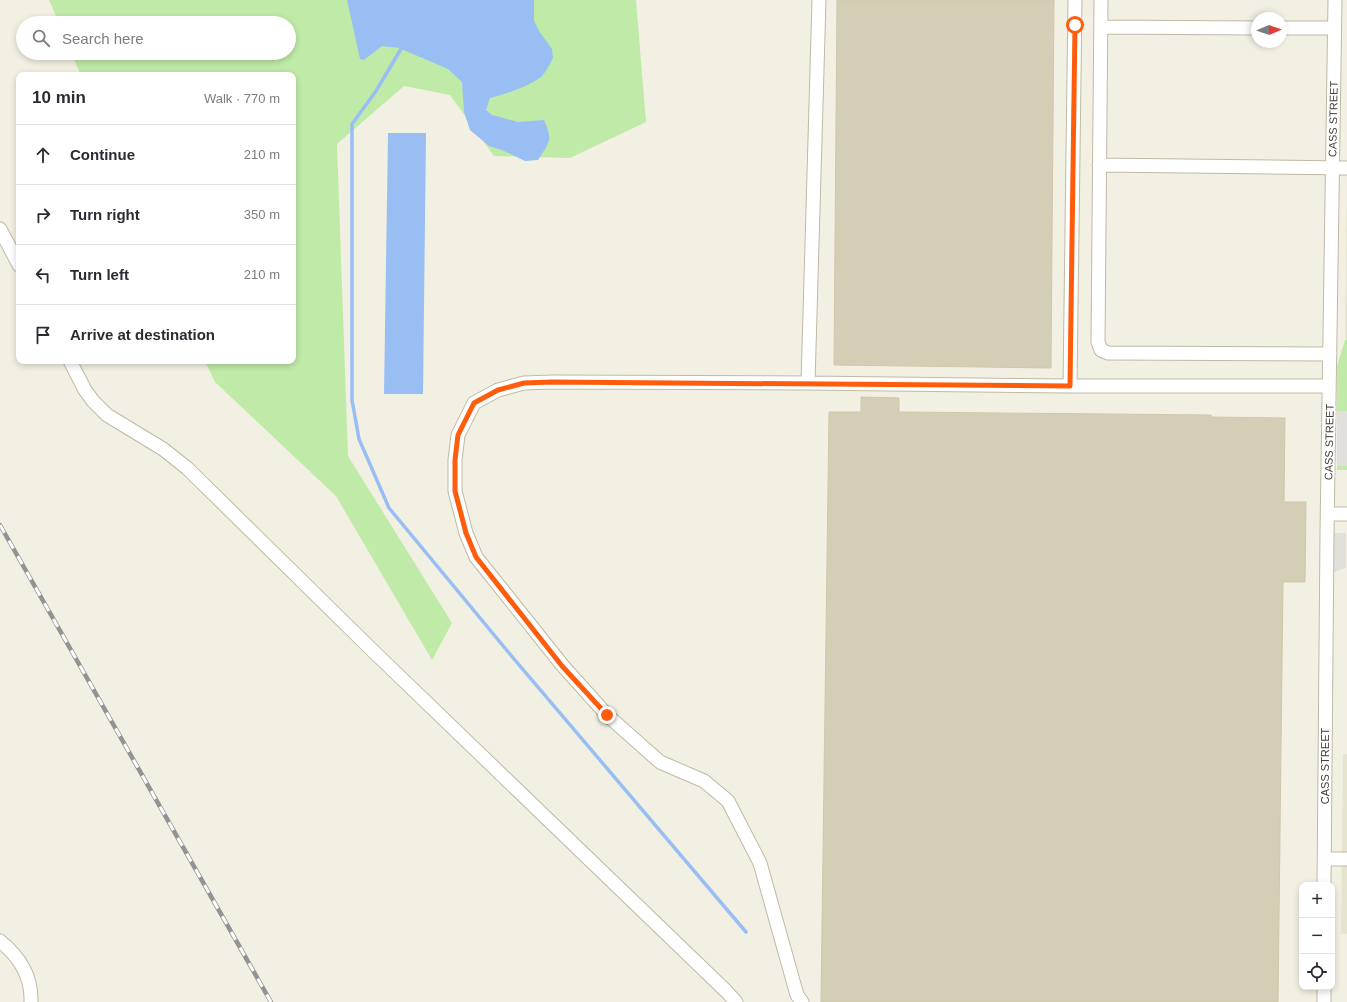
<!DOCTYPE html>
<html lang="en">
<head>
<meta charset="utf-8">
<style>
  :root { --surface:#fff; --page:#f2f2f3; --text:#2b2b33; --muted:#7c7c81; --line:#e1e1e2 }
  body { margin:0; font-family:Arial,sans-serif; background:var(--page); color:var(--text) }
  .controls { position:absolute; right:12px; bottom:12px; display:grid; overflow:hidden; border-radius:8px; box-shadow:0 2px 6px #0003 }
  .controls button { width:36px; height:36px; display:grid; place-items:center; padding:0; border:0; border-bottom:1px solid var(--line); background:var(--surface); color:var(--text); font:20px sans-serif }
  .compass { position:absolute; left:1251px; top:12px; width:36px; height:36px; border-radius:50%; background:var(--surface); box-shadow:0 2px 6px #0003; rotate:88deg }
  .stop { position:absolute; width:12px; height:12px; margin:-9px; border:3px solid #ff5c0c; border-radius:50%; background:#fff }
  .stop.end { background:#ff5c0c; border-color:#fff; box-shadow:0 1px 4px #0008 }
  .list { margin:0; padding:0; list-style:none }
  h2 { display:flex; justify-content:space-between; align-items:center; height:52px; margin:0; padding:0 16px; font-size:17px }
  h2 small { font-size:13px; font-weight:400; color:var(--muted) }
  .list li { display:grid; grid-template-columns:26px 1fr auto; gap:12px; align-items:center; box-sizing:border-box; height:60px; padding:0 16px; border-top:1px solid var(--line) }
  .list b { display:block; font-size:15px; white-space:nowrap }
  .list em { font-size:13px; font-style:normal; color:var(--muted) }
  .icon { flex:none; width:22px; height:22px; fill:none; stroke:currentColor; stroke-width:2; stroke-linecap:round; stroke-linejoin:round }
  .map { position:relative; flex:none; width:1347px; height:1002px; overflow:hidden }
  .search { position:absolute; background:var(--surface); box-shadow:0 2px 6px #0003; left:16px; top:16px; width:280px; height:44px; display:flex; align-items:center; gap:10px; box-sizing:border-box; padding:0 14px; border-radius:22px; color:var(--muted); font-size:15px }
  .panel { position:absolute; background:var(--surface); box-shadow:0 2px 6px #0003; left:16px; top:72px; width:280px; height:292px; border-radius:8px }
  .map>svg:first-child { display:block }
</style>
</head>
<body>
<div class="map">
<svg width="1347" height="1002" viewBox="0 0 1347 1002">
  <rect width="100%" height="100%" fill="#f2f0e2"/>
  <path fill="#e6e3cf" d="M1347,179V340H1345Z
    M1343,754H1347V934H1341Z"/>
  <path fill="#c0eaa7" d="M49,0H636L646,122L570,158L494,156L450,95L404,86L337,144L348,456L452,623L432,660L336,496L215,382L205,361H293V75H81L71,53H289V23H59Z
    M1345,340H1347V470H1337V366Z"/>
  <path fill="#e2e0db" d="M1337,411H1347V466H1337Z
    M1327,533H1346V568L1327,575Z"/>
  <path fill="#99bef4" d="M347,0H534V21L539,31L552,49L553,58C550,64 546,72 541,77C526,88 507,93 490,98L486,110L492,115L518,122L544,120C553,141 550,141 538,160L525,161L502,150L489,146L470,130L464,112L462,82L448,69L399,48L382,46L364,60L360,59Z
    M388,133H426L423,394H384Z"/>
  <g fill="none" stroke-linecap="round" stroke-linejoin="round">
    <path stroke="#99bef4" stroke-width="3.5" d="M401,49L376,91L352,124V400L359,439L389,508L509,653L746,932"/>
  </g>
  <path fill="#d4ceb6" stroke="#cfc7a9" d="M837,0H1054L1051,368L834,365Z
    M861,397L899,398V412L1211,415L1212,417L1285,418L1284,502H1306L1305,582H1283L1278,1002H821L829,412H861Z"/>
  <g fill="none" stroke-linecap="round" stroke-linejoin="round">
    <defs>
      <path id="minor" d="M819,0L808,383L1070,386
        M1075,0L1070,386H1329
        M1101,0L1098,342L1101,350L1108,353L1330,354
        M1101,27L1257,28
        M1281,28H1334
        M1099,165L1347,168
        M0,229L19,265
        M70,361L85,390L93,401L107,415L163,449L187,468L371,649L726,991L736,1002
        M1328,514H1347
        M1325,859H1347
        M1324,885L1327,533L1335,0
        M0,941C20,957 32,976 31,1002
        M802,1002L797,995L760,863L728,801L704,781L660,762L607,715L563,666L476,557L466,533L455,491V460L458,435L474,403L498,390L524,383L552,382L808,383
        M1324,1002V987"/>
    </defs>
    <use href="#minor" stroke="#bebaa4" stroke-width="15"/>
    <use href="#minor" stroke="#fff" stroke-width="13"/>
    <defs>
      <path id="rail" d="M0,525L271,1002"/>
    </defs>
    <use href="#rail" stroke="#939393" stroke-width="4.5"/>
    <use href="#rail" stroke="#fff" stroke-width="3" stroke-dasharray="9" stroke-linecap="butt"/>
  </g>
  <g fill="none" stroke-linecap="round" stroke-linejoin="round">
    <path stroke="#ff5c0c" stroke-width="5" d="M607,715L562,666L476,557L466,533L455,491V460L458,435L474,403L498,390L524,383L552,382L1070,386L1075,25"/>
  </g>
  <g text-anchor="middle" stroke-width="4" stroke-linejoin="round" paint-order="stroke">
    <g font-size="11" fill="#444032" stroke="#fff">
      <text transform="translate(1333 119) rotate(-89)" y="4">CASS STREET</text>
      <text transform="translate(1329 442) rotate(-89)" y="4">CASS STREET</text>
      <text transform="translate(1325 766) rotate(-90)" y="4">CASS STREET</text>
    </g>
  </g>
</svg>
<div class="controls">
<button>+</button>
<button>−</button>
<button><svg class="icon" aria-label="locate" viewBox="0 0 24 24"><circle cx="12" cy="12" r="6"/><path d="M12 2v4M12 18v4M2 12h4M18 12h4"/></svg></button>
</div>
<svg class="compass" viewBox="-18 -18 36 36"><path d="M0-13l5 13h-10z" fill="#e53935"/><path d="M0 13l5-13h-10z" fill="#7c7c81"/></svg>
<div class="stop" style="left:1075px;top:25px"></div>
<div class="stop end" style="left:607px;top:715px"></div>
<div class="search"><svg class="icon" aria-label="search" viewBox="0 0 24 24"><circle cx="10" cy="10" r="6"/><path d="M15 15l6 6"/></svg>Search here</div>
<section class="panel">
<h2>10 min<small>Walk · 770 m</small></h2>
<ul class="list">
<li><svg class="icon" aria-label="ahead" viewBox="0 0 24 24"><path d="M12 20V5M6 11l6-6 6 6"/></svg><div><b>Continue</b></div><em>210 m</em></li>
<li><svg class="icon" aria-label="right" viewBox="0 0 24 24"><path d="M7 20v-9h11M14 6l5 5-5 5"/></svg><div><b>Turn right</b></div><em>350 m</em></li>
<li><svg class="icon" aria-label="left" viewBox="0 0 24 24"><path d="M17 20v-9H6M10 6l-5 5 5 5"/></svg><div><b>Turn left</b></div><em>210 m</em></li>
<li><svg class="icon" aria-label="arrive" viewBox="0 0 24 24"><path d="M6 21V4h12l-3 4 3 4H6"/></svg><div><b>Arrive at destination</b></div></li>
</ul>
</section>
</div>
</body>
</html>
